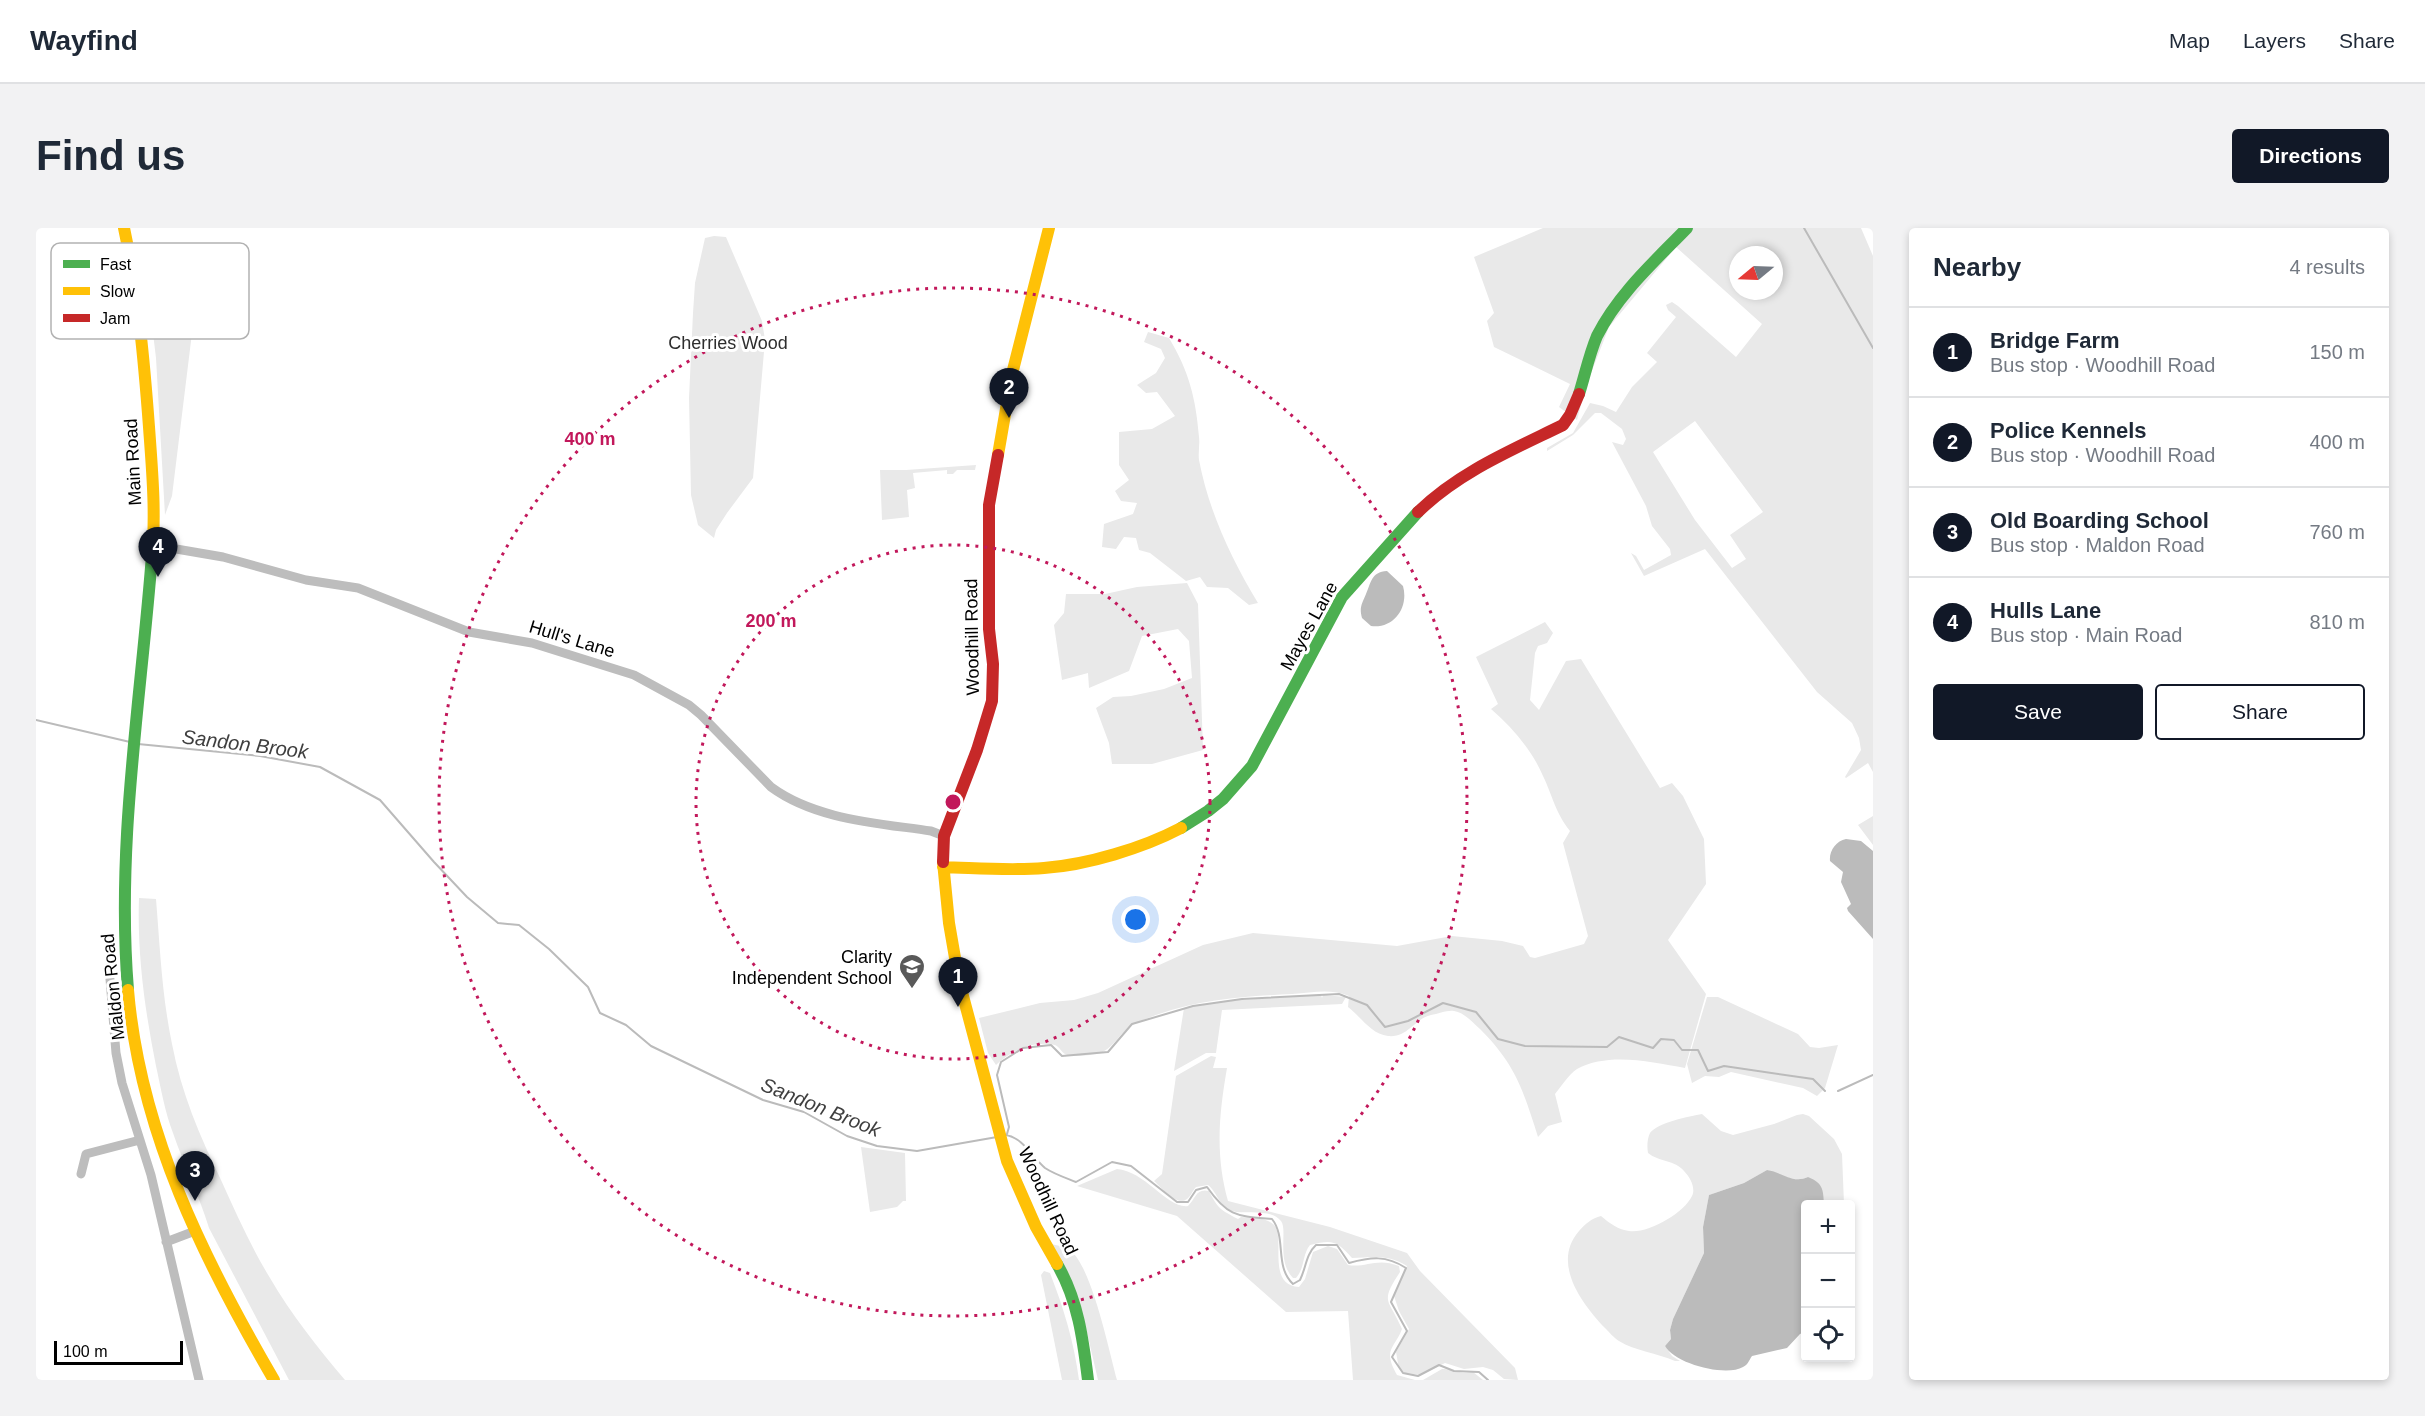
<!DOCTYPE html>
<html lang="en">
<head>
<meta charset="utf-8">
<style>
  :root { --surface:#fff; --page:#f2f2f3; --text:#1f2937; --muted:#747a83; --line:#e0e1e3; --accent:#111827 }
  body { margin:0; font-family:Arial,sans-serif; background:var(--page); color:var(--text) }
  .controls { position:absolute; right:18px; bottom:18px; display:grid; overflow:hidden; border-radius:6px; box-shadow:0 3px 9px #0003 }
  .controls button { width:54px; height:54px; display:grid; place-items:center; padding:0; border:0; border-bottom:2px solid var(--line); background:var(--surface); color:var(--text); font:30px sans-serif }
  .compass { position:absolute; left:1693px; top:18px; width:54px; height:54px; border-radius:50%; background:var(--surface); box-shadow:0 3px 9px #0003; rotate:251deg }
  .scale { position:absolute; left:18px; bottom:15px; width:129px; box-sizing:border-box; padding-left:6px; border:3px solid #000; border-top:0; font-size:16px; line-height:21px; white-space:nowrap; color:#000; -webkit-text-stroke:4px #fff; paint-order:stroke }
  .you { position:absolute; left:1100px; top:692px; width:21px; height:21px; margin:-15px; border:4px solid #fff; border-radius:50%; background:#1a73e8; box-shadow:0 0 0 9px #1a73e833 }
  .badge { display:grid; place-items:center; width:39px; height:39px; border-radius:50%; background:var(--accent); color:#fff; font-size:20px; font-weight:700 }
  .pin { position:absolute; translate:-50% -50px; filter:drop-shadow(0 2px 3px #0008) }
  .pin::after { content:''; position:absolute; top:32px; width:21px; height:18px; background:inherit; clip-path:polygon(0 0,100% 0,50% 100%) }
  .list { margin:0; padding:0; list-style:none }
  h2 { display:flex; justify-content:space-between; align-items:center; height:78px; margin:0; padding:0 24px; font-size:26px }
  h2 small { font-size:20px; font-weight:400; color:var(--muted) }
  .list li { display:grid; grid-template-columns:39px 1fr auto; gap:18px; align-items:center; box-sizing:border-box; height:90px; padding:0 24px; border-top:2px solid var(--line) }
  .list b { display:block; font-size:22px; white-space:nowrap }
  .list p { margin:0; font-size:20px; white-space:nowrap; color:var(--muted) }
  .list em { font-size:20px; font-style:normal; color:var(--muted) }
  .actions { display:flex; gap:12px; padding:18px 24px }
  .actions a { flex:1; padding:14px 0; border:2px solid var(--accent); border-radius:6px; text-align:center; font-size:21px; color:var(--accent) }
  .actions .main { background:var(--accent); color:#fff }
  .icon { flex:none; width:33px; height:33px; fill:none; stroke:currentColor; stroke-width:2; stroke-linecap:round; stroke-linejoin:round }
  .map { position:relative; flex:none; width:1837px; height:1152px; overflow:hidden; border-radius:6px }
  header { display:flex; align-items:center; gap:36px; box-sizing:border-box; height:84px; padding:0 30px; background:var(--surface); border-bottom:2px solid var(--line) }
  header strong { font-size:28px }
  nav { display:flex; gap:33px; margin-inline-start:auto; font-size:21px }
  .intro { display:flex; align-items:center; justify-content:space-between; box-sizing:border-box; height:144px; padding:0 36px }
  h1 { margin:0; font-size:42px }
  .button { padding:15px 27px; border-radius:6px; background:var(--accent); color:#fff; font-size:21px; font-weight:700 }
  main { display:flex; gap:36px; padding:0 36px }
  aside { flex:1; background:var(--surface); border-radius:6px; box-shadow:0 3px 9px #0003 }
  .map>svg:first-child { display:block }
</style>
</head>
<body>
<header>
<strong>Wayfind</strong>
<nav><a>Map</a><a>Layers</a><a>Share</a></nav>
</header>
<div class="intro"><h1>Find us</h1><a class="button">Directions</a></div>
<main>
<div class="map">
<svg width="1837" height="1152" viewBox="0 0 1837 1152">
  <rect width="100%" height="100%" fill="#fff"/>
  <path fill="#e9e9e9" fill-rule="evenodd" d="M1507,0H1825L1837,28V544L1832,535L1810,550L1809,549L1825,522L1823,510L1816,495L1781,464L1669,321L1608,348L1595,325L1600,328L1608,342L1635,327L1634,321L1616,298L1610,278L1576,214L1587,217L1590,211L1586,201L1565,185H1559L1537,207L1511,223V220L1537,205L1554,175L1567,178L1580,184L1596,159L1621,134L1611,125L1640,89L1632,82L1630,77L1636,74L1642,78L1700,129L1726,96L1640,19L1573,99L1550,158L1541,192L1523,179L1534,156L1458,119L1451,93L1458,85L1438,29ZM1702,27H1738V63H1702ZM1659,193L1727,284L1694,307L1710,331L1696,340L1659,292L1617,224Z
    M678,8L690,9L726,93L729,112L717,250L691,285L680,302L678,310L662,297L655,267L653,170L657,85L659,55L669,10Z
    M104,27L169,40L162,56L136,268L129,287L120,130L113,72Z
    M1112,104L1133,110C1153,143 1160,171 1163,209C1164,217 1162,224 1163,232C1173,284 1195,330 1222,375L1213,377L1192,360L1171,359L1164,349L1150,353L1114,325L1103,322L1100,310L1088,309L1080,321L1066,319L1068,296L1097,286L1101,275L1085,273L1079,263L1093,252L1083,237V204L1116,201L1139,188L1121,164L1110,165L1101,157L1120,145L1129,130L1125,121L1108,114Z
    M940,237L939,242H921L917,246H911V242L877,245L879,260L871,262L873,289L846,292L844,242H870Z
    M1151,355L1162,376L1167,522L1116,536H1076L1073,515L1060,480L1077,469L1095,468L1128,461L1156,450L1153,413L1142,401L1106,408L1093,443L1053,460L1052,445L1026,452L1018,397L1028,385L1030,366H1069L1101,359Z
    M1509,394L1517,405L1511,415L1502,418L1499,425L1494,472L1503,482L1530,433L1545,431L1624,560L1636,555L1647,568L1668,611L1670,656L1632,712L1670,766L1649,840C1615,834 1573,824 1541,841C1533,846 1525,859 1519,866L1526,894L1512,898L1502,909C1487,862 1480,837 1444,801C1436,794 1429,785 1418,783C1411,782 1402,786 1395,787C1378,791 1372,810 1352,808C1335,806 1325,789 1312,779L1313,768C1293,760 1277,765 1256,766C1199,769 1153,772 1100,795C1084,802 1078,822 1061,826C1053,827 1036,830 1029,826C1025,824 1024,819 1019,817C999,812 974,823 960,837L952,825L943,790L1004,775L1038,772L1062,765L1167,717L1217,705L1361,718L1416,708L1466,713L1487,718L1494,729L1499,730L1548,716L1552,708L1527,615L1534,603C1519,584 1517,569 1507,548C1496,522 1476,499 1455,481L1462,476L1440,429Z
    M1837,588V617L1822,597Z
    M103,670L120,671C124,720 126,768 136,816C145,864 164,909 185,952C200,985 215,1019 234,1050C255,1086 282,1120 309,1152H253L173,1000C163,967 148,937 137,905C129,884 125,861 120,838C109,783 101,726 103,670Z
    M1285,767L1286,770L1287,767L1310,769L1306,776L1186,782L1180,825H1170L1138,843L1148,780L1187,773Z
    M1671,769H1682L1762,806L1774,819L1783,820L1802,817L1789,860L1781,868L1767,860L1695,844L1683,849L1669,848L1656,855L1651,836Z
    M1175,828L1180,829L1177,840H1191C1183,886 1179,927 1192,973L1294,999L1371,1025L1384,1043L1479,1140L1482,1152L1468,1151L1457,1142L1447,1139L1428,1141L1409,1135L1385,1147L1369,1145L1363,1141L1360,1124L1373,1101L1363,1083L1358,1068L1371,1038C1352,1026 1337,1029 1316,1030C1301,1013 1297,1011 1274,1017C1266,1027 1269,1040 1260,1050H1257C1240,1032 1252,1002 1245,993C1235,980 1210,987 1196,983C1183,979 1182,965 1172,957L1160,959C1157,962 1155,968 1151,971C1141,979 1125,959 1118,953L1126,946L1140,848Z
    M1666,886L1685,903L1697,907L1738,896L1761,887L1767,886L1773,888L1798,911L1806,926L1808,976H1788L1772,949C1758,955 1745,947 1731,942L1708,955L1673,967L1667,999L1668,1025L1637,1091L1634,1102L1635,1111L1629,1118L1636,1128L1644,1133H1639C1621,1125 1599,1123 1583,1113C1578,1110 1573,1104 1569,1100C1546,1076 1515,1035 1543,1003C1549,996 1556,990 1565,988C1573,995 1583,1002 1593,1003C1612,1006 1648,985 1656,968C1660,960 1654,949 1648,943C1639,932 1623,934 1612,925C1611,919 1611,911 1614,905C1621,895 1654,888 1666,886Z
    M825,919L869,925L870,973H867L861,979L834,984Z
    M1081,941C1109,943 1132,981 1152,978C1160,970 1160,960 1173,963C1182,981 1185,982 1202,991L1205,989C1214,990 1229,989 1237,996C1251,1007 1229,1057 1263,1059L1269,1051L1277,1024L1292,1018L1301,1021L1312,1037C1330,1040 1341,1029 1363,1038L1364,1044C1343,1076 1353,1070 1366,1101C1359,1120 1346,1121 1361,1147L1379,1152H1317L1312,1083L1250,1084L1141,988L1041,958Z
    M1016,1016C1022,1018 1029,1018 1034,1022C1056,1039 1073,1123 1081,1152H1062L1049,1096Z
    M1008,1043L1014,1045C1028,1081 1038,1114 1043,1152H1026L1005,1047Z
    M1406,1141C1417,1140 1423,1147 1437,1144L1447,1152H1387Z"/>
  <path fill="#bbb" d="M1351,343L1367,358C1373,379 1358,401 1335,398L1326,390C1323,379 1326,376 1330,366C1335,355 1335,344 1351,343Z
    M1810,611L1825,613L1837,623V711L1812,683L1811,680L1815,676L1805,654L1807,644L1794,633C1793,623 1800,613 1810,611Z
    M1731,942C1746,944 1756,956 1772,949C1787,955 1787,961 1788,976H1770L1769,1104L1764,1106L1751,1120L1716,1128C1713,1132 1712,1137 1707,1139C1690,1149 1639,1136 1629,1118L1635,1111L1634,1102L1637,1091L1668,1025L1667,999L1673,967L1708,955Z"/>
  <g fill="none" stroke-linecap="round" stroke-linejoin="round">
    <path stroke="#bbb" stroke-width="2" d="M1768,0L1837,120
      M0,492L94,514
      M102,516L224,528L284,539L344,572L398,634L431,669L462,695L483,697L513,721L552,759L564,785L590,797L615,818L727,872L768,884L811,908L841,918L881,923L961,909
      M1802,863L1837,847
      M971,906L973,899L961,847L965,834L987,820L1015,817L1026,828L1072,824L1096,796L1157,778L1206,771L1303,766L1331,777L1349,799L1372,793L1407,775L1440,784L1462,811L1489,818L1571,819L1583,809L1617,820L1625,811L1638,812L1646,822H1662L1672,843L1688,838L1777,851L1789,863
      M969,907C987,909 996,929 1009,940C1018,946 1030,950 1040,954L1076,934L1095,938L1141,974H1152L1160,962L1171,959C1192,989 1201,988 1236,991C1251,1010 1238,1038 1257,1056L1264,1052C1270,1040 1270,1026 1280,1017H1301L1313,1035C1335,1029 1350,1027 1370,1040L1355,1074L1371,1103L1356,1129L1367,1145L1382,1148L1403,1137L1418,1143L1443,1144L1452,1152"/>
    <path stroke="#bdbdbd" stroke-width="9" d="M117,317L187,329L270,352L322,360L433,404L496,415L598,447L653,477L665,487L735,559C780,592 842,595 895,603L908,608
      M74,751L80,825L86,855L115,947L163,1152
      M45,946L50,926L104,912
      M130,1014L159,1003"/>
    <path stroke="#4caf50" stroke-width="12" d="M1543,166C1549,147 1553,127 1561,108C1582,66 1619,33 1651,0
      M1145,600L1172,583L1187,571L1216,538L1306,369L1382,284
      M92,762C80,616 105,472 116,327
      M1021,1036C1042,1072 1047,1111 1052,1152"/>
    <path stroke="#ffc107" stroke-width="12" d="M88,0C102,66 108,132 113,199C116,241 120,284 116,327
      M962,227L976,146L1013,0
      M907,634L913,695L923,753L971,933L1000,999L1021,1036
      M907,639C941,640 975,643 1008,640C1051,637 1107,620 1145,600
      M92,762C104,904 168,1032 238,1152"/>
    <path stroke="#c62828" stroke-width="12" d="M1382,284C1423,244 1476,222 1527,197L1534,187L1543,166
      M907,634L908,608L941,522L956,473L957,436L953,401V277L962,227"/>
  </g>
  <g fill="none" stroke="#c2185b" stroke-width="3" stroke-dasharray="3 6">
    <circle cx="917" cy="574" r="257"/>
    <circle cx="917" cy="574" r="514"/>
  </g>
  <defs>
    <symbol id="school-pin" viewBox="-11 -11 22 30"><path d="M0 17L-7.5 6A9.5 9.5 0 1 1 7.5 6Z" fill="#595959" stroke="#fff"/><path d="M0-5L7-2L0 1L-7-2ZM-4 1L0 2.5L4 1V4Q0 6-4 4Z" fill="#fff"/></symbol>
  </defs>
  <g fill-rule="evenodd">
    <use href="#school-pin" x="861" y="724" width="30" height="40"/>
  </g>
  <g text-anchor="middle" stroke-width="6" stroke-linejoin="round" paint-order="stroke">
    <g font-size="18" fill="#2e2e2e" stroke="#fff">
      <text x="692" y="121">Cherries Wood</text>
    </g>
    <g font-size="18" fill="#000" stroke="#fff">
      <text transform="translate(97 234) rotate(-93)" y="6">Main Road</text>
      <text transform="translate(1273 398) rotate(-61)" y="6">Mayes Lane</text>
      <text transform="translate(936 409) rotate(-91)" y="6">Woodhill Road</text>
      <text transform="translate(536 411) rotate(17)" y="6">Hull's Lane</text>
      <text transform="translate(77 759) rotate(-96)" y="6">Maldon Road</text>
      <text transform="translate(1012 973) rotate(65)" y="6">Woodhill Road</text>
    </g>
    <g font-size="18" fill="#000" stroke="#fff" text-anchor="end">
      <text x="856" y="735">Clarity<tspan x="856" dy="21">Independent School</tspan></text>
    </g>
    <g font-size="20" font-style="italic" fill="#3f3f3f" stroke="#fff">
      <text transform="translate(209 516) rotate(7)" y="7">Sandon Brook</text>
      <text transform="translate(785 879) rotate(22)" y="7">Sandon Brook</text>
    </g>
  </g>
  <rect x="15" y="15" width="198" height="96" rx="9" fill="#fff" stroke="#b2b2b2" stroke-width="1.5"/>
  <rect x="27" y="32" width="27" height="8" fill="#4caf50"/>
  <rect x="27" y="59" width="27" height="8" fill="#ffc107"/>
  <rect x="27" y="86" width="27" height="8" fill="#c62828"/>
  <g font-size="16" fill="#000">
    <text x="64" y="42">Fast</text>
    <text x="64" y="69">Slow</text>
    <text x="64" y="96">Jam</text>
  </g>
  <circle cx="917" cy="574" r="9" fill="#c2185b" stroke="#fff" stroke-width="3"/>
  <g font-size="18" text-anchor="middle" font-weight="bold" fill="#c2185b" stroke="#fff" stroke-width="6" stroke-linejoin="round" paint-order="stroke">
    <text x="554" y="217">400 m</text>
    <text x="735" y="399">200 m</text>
  </g>
</svg>
<div class="controls">
<button>+</button>
<button>−</button>
<button><svg class="icon" aria-label="locate" viewBox="0 0 24 24"><circle cx="12" cy="12" r="6"/><path d="M12 2v4M12 18v4M2 12h4M18 12h4"/></svg></button>
</div>
<svg class="compass" viewBox="-18 -18 36 36"><path d="M0-13l5 13h-10z" fill="#e53935"/><path d="M0 13l5-13h-10z" fill="#747a83"/></svg>
<div class="scale">100 m</div>
<div class="you"></div>
<div class="pin badge" style="left:922px;top:779px">1</div>
<div class="pin badge" style="left:973px;top:190px">2</div>
<div class="pin badge" style="left:159px;top:973px">3</div>
<div class="pin badge" style="left:122px;top:349px">4</div>
</div>
<aside>
<h2>Nearby<small>4 results</small></h2>
<ul class="list">
<li><span class="badge">1</span><div><b>Bridge Farm</b><p>Bus stop · Woodhill Road</p></div><em>150 m</em></li>
<li><span class="badge">2</span><div><b>Police Kennels</b><p>Bus stop · Woodhill Road</p></div><em>400 m</em></li>
<li><span class="badge">3</span><div><b>Old Boarding School</b><p>Bus stop · Maldon Road</p></div><em>760 m</em></li>
<li><span class="badge">4</span><div><b>Hulls Lane</b><p>Bus stop · Main Road</p></div><em>810 m</em></li>
</ul>
<div class="actions"><a class="main">Save</a><a>Share</a></div>
</aside>
</main>
</body>
</html>
